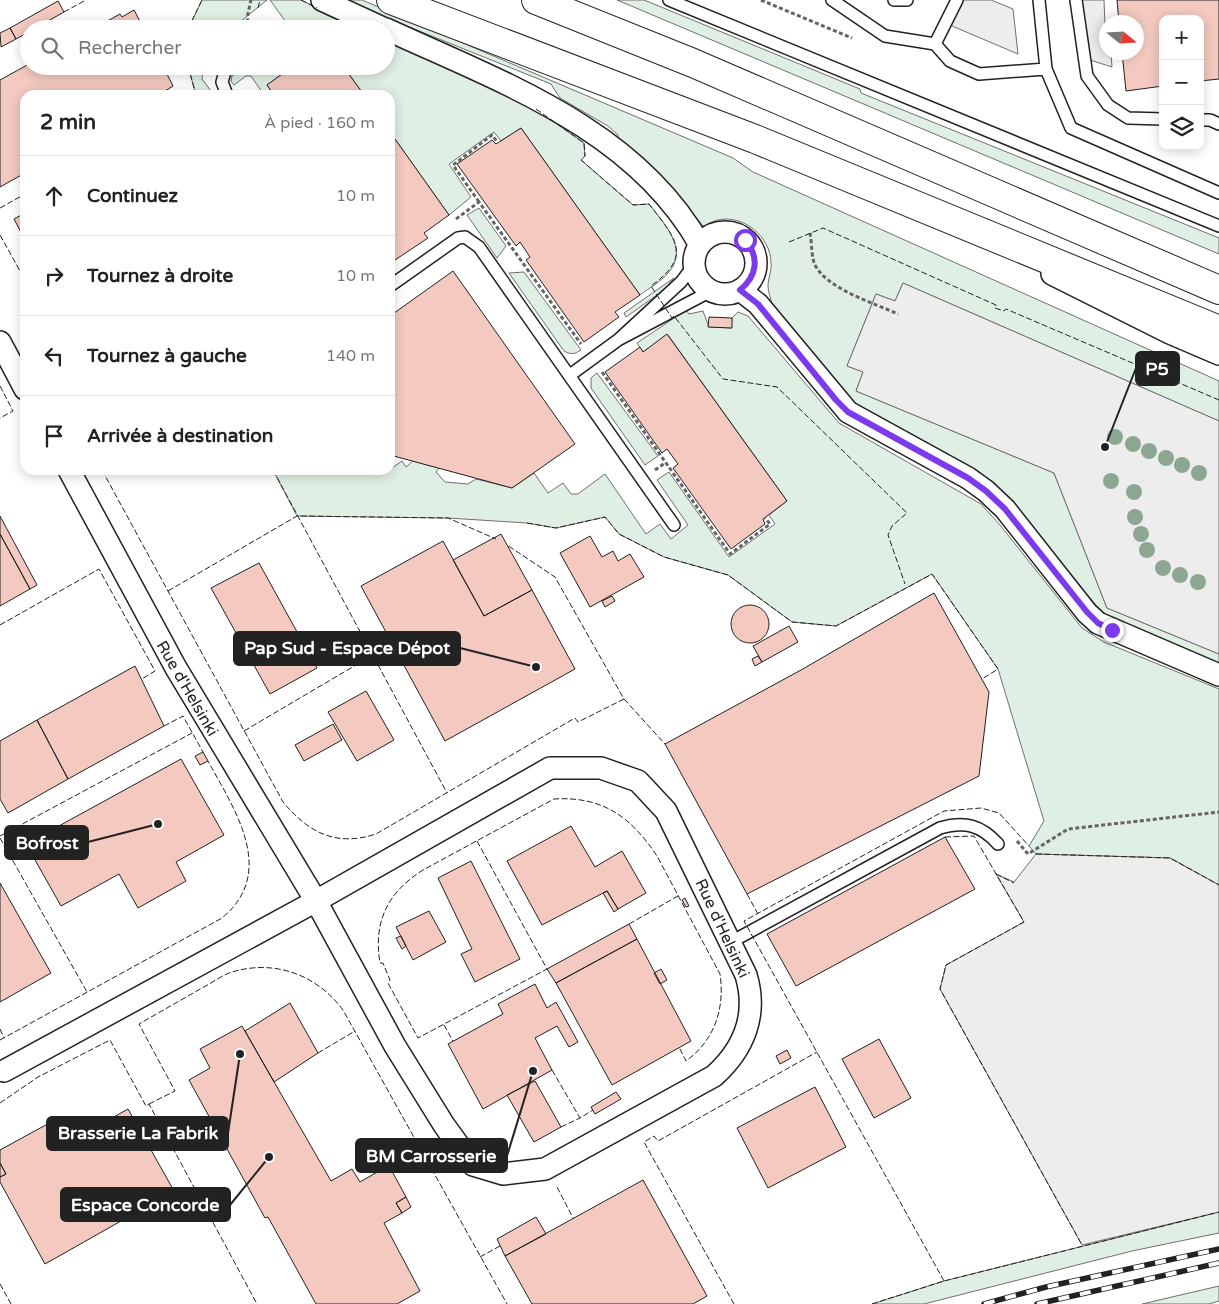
<!DOCTYPE html>
<html lang="fr">
<head>
<meta charset="utf-8">
<style>
  :root { --surface:#fff; --page:#f2f2f2; --text:#222; --muted:#767676; --line:#e0e0e0 }
  body { margin:0; font-family:"Varela Round",sans-serif; background:var(--page); color:var(--text) }
  .controls { position:absolute; right:15px; top:15px; display:grid; overflow:hidden; border-radius:10px; box-shadow:0 2px 12px #0003 }
  .controls button { width:45px; height:45px; display:grid; place-items:center; padding:0; border:0; border-bottom:1px solid var(--line); background:var(--surface); color:var(--text); font:25px sans-serif }
  .compass { position:absolute; left:1099px; top:15px; width:45px; height:45px; border-radius:50%; background:var(--surface); box-shadow:0 2px 12px #0003; rotate:108deg }
  .stop { position:absolute; width:15px; height:15px; margin:-11px; border:4px solid #7c3aed; border-radius:50%; background:#fff }
  .stop.end { background:#7c3aed; border-color:#fff; box-shadow:0 1px 5px #0008 }
  .list { margin:0; padding:0; list-style:none }
  h2 { display:flex; justify-content:space-between; align-items:center; height:65px; margin:0; padding:0 20px; font-size:21px }
  h2 small { font-size:16px; font-weight:400; color:var(--muted) }
  .list li { display:grid; grid-template-columns:32px 1fr auto; gap:15px; align-items:center; box-sizing:border-box; height:80px; padding:0 20px; border-top:1px solid var(--line) }
  .list b { display:block; font-size:19px; white-space:nowrap }
  .list em { font-size:16px; font-style:normal; color:var(--muted) }
  .icon { flex:none; width:28px; height:28px; fill:none; stroke:currentColor; stroke-width:2; stroke-linecap:round; stroke-linejoin:round }
  .map { position:relative; flex:none; width:1219px; height:1304px; overflow:hidden }
  .search { position:absolute; background:var(--surface); box-shadow:0 2px 12px #0003; left:20px; top:20px; width:375px; height:55px; display:flex; align-items:center; gap:12px; box-sizing:border-box; padding:0 18px; border-radius:28px; color:var(--muted); font-size:19px }
  .panel { position:absolute; background:var(--surface); box-shadow:0 2px 12px #0003; left:20px; top:90px; width:375px; height:385px; border-radius:15px }
  .map>svg:first-child { display:block }
</style>
</head>
<body>
<div class="map">
<svg width="1219" height="1304" viewBox="0 0 1219 1304">
  <rect width="100%" height="100%" fill="#fff"/>
  <path fill="#e0efe3" stroke="#6f6f6f" d="M202,0H267L235,26L234,29H188Z
    M270,0H301L360,29H291Z
    M342,0H362L733,158L753,172L1219,381V421L903,283L895,301L876,294L847,366L863,372L856,391L1054,473L1107,608L1219,654V665L1104,615L1020,512L857,408L772,305C771,299 768,292 768,286C768,278 772,270 771,263C771,237 743,214 718,220C713,221 708,224 703,226C677,194 649,165 618,138V135L608,126L560,98L551,84Z
    M617,0H644L860,89L861,93L1219,238V254Z
    M386,40L531,106L584,143L585,156L581,160L633,205L649,204C663,222 690,250 668,273C661,282 649,288 640,295L521,128L501,141L494,132L449,164L471,197L449,215L390,132V95H364L343,66H386Z
    M188,66H208L203,70L202,79L214,95H196Z
    M275,66H293L267,85L274,95H264L251,76H246L234,85L231,81L232,76L244,67L268,72Z
    M479,208L506,246L497,258L467,215Z
    M524,272L581,350C575,354 571,355 564,351L509,273Z
    M674,278L664,290L626,317L624,313Z
    M686,310L689,314L703,311L709,327L731,328L732,318L738,312L748,316L839,423L981,504L1000,525L1082,628L1104,642L1219,689V885L1170,858L1036,854L1029,846L1044,821L998,669L932,574L836,626L792,622L728,575L664,557L619,534L605,517L556,528L527,523L448,518L297,516L273,470H384L386,472L402,461L406,467L413,461L439,468L436,472L445,482L468,484L476,479L512,488L534,473L548,493L563,483L571,494H578L605,474L646,534L660,524L671,539L688,525L657,480L669,472L729,557L775,524L769,515L787,501L668,335L643,352L637,343Z
    M597,373L658,456L645,465L591,388V378Z
    M1219,1212V1233L1132,1251L924,1304H872L944,1281Z
    M1219,1286V1301L1209,1304H1142Z"/>
  <path fill="#ededed" stroke="#6f6f6f" d="M957,0H991L1013,9L1018,54L945,23Z
    M1076,0H1104L1106,52L1111,53L1112,67L1084,58Z
    M903,283L1219,421V654L1107,608L1054,473L856,391L863,372L847,366L876,294L895,301Z
    M1036,854L1170,858L1219,885V1212L1082,1245L940,989L946,965L1024,922L996,874L1014,882Z"/>
  <path fill="#f3c9c0" stroke="#222" d="M1117,0H1219V79L1200,81V19H1163V86L1126,91L1122,52H1136V22H1119Z
    M58,1L64,12L34,29H29V32L16,39L10,28Z
    M134,10L144,29H93L120,14L122,17Z
    M10,28L16,39L1,47L0,33Z
    M29,64V66H163L173,86L162,93V95H25V173L0,187V80Z
    M293,66H343L364,95H274L267,85Z
    M521,128L640,295L615,312L619,317L584,342L526,260L530,257L520,242L516,246L457,164L492,140L496,144Z
    M390,132L449,215L424,233L428,238L392,262L390,259Z
    M25,213V240L14,219Z
    M453,271L575,444L512,488L390,455V316Z
    M709,317L732,318V328L708,327Z
    M667,334L787,501L763,519L765,524L731,549L673,468L678,464L667,449L662,453L605,372L640,347L643,352Z
    M0,516L37,585L30,589L0,534Z
    M0,534L30,589L0,606Z
    M501,534L532,590L484,616L453,560Z
    M590,536L602,557L613,551L618,561L630,554L644,577L590,607L560,553Z
    M443,541L484,616L532,590L575,669L445,741L361,586Z
    M259,563L317,668L270,694L211,588Z
    M934,593L989,692L979,776L747,894L665,744L801,670Z
    M612,596L615,601L605,607L602,601Z
    M731 624a19 19 0 1 1 38 0a19 19 0 1 1-38 0Z
    M789,626L798,642L762,662L753,646Z
    M758,656L762,662L755,666L752,659Z
    M135,666L164,726L68,779L37,720Z
    M366,691L394,740L357,761L328,712Z
    M37,720L68,779L8,813L0,799V741Z
    M333,724L342,740L304,761L295,745Z
    M203,752L208,761L200,765L195,756Z
    M181,759L224,835L176,862L186,881L138,908L119,874L61,906L26,844Z
    M571,826L595,867L622,851L646,893L618,909L607,891L542,925L507,861Z
    M945,837L975,889L796,986L767,934Z
    M471,861L520,959L475,982L461,954L472,949L438,878Z
    M0,883L51,973L0,1002Z
    M607,891L618,909L614,912L603,893Z
    M685,898L689,906L686,907L682,900Z
    M429,911L446,942L413,960L396,927Z
    M629,924L637,939L556,983L547,969Z
    M401,936L406,946L402,949L396,938Z
    M637,939L691,1041L612,1085L556,983Z
    M661,969L667,980L660,984L654,973Z
    M535,984L547,1008L556,1002L578,1042L569,1047L557,1026L535,1038L552,1070L483,1109L448,1044L503,1014L498,1004Z
    M290,1003L318,1053L274,1082L245,1031Z
    M242,1026L331,1181L352,1169L360,1182L391,1164L395,1172L393,1173L406,1197L396,1203L402,1213L384,1223L420,1291L397,1304H316L268,1217L265,1218L189,1080L210,1068L200,1049Z
    M879,1039L911,1098L874,1118L842,1059Z
    M787,1050L791,1058L780,1064L776,1056Z
    M535,1081L561,1127L534,1142L507,1095Z
    M815,1087L846,1147L768,1188L737,1128Z
    M616,1092L621,1099L595,1114L591,1107Z
    M128,1109L174,1191L45,1264L0,1182V1177L6,1174L0,1163V1150L53,1121L66,1144Z
    M0,1163L6,1174L0,1177Z
    M643,1180L707,1296L693,1304H532L505,1256Z
    M406,1197L411,1207L402,1213L396,1203Z
    M536,1217L546,1234L505,1256L497,1239Z"/>
  <g fill="none" stroke-linecap="round" stroke-linejoin="round">
    <defs>
      <path id="lane" d="M669,0L1219,226
        M832,0L885,36L935,44L957,0
        M894,0H907
        M1039,0L1046,69L1071,128L1219,193
        M1076,0L1087,76L1108,105L1128,118L1163,119
        M935,44L950,61L979,74L1046,69
        M227,95L222,82L225,72L231,66
        M1200,120H1210L1219,124
        M694,265L681,282L618,340L711,291
        M390,286L458,238L465,237L479,247L674,525
        M570,375L618,340
        M731,942L940,828C965,821 981,825 998,844"/>
      <path id="street" d="M322,0L385,29
        M386,29C501,82 635,129 700,245
        M694 263a31 31 0 1 1 62 0a31 31 0 1 1-62 0Z
        M1052,274L1170,333L1219,354
        M740,290L758,304L848,412L968,478L986,491L1005,509L1087,613L1098,623L1219,675
        M0,342L25,389
        M4,1071L316,901L550,768H601L638,781L666,811L746,975C758,1015 744,1049 714,1076L545,1169L503,1174L473,1165L444,1125L395,1046L316,901L176,668L69,470"/>
      <path id="highway" d="M391,0L755,139L1219,330
        M536,0L693,63L1219,290"/>
    </defs>
    <use href="#lane" stroke="#222" stroke-width="14"/>
    <use href="#street" stroke="#222" stroke-width="24"/>
    <use href="#highway" stroke="#222" stroke-width="30"/>
    <path stroke="#646464" stroke-width="3" stroke-dasharray="4 2.5" stroke-linecap="butt" d="M761,0L852,38
      M247,29L248,13L251,0
      M479,202L453,165L492,135L498,143
      M456,219L479,202L581,344
      M810,233C812,243 811,256 815,265C827,289 874,303 898,314
      M602,372L730,554L770,524L765,518
      M655,470L665,463
      M1017,841L1028,854L1068,829L1219,812"/>
    <use href="#lane" stroke="#fff" stroke-width="11"/>
    <use href="#street" stroke="#fff" stroke-width="21"/>
    <use href="#highway" stroke="#fff" stroke-width="28"/>
    <defs>
      <path id="rail" d="M984,1304L1046,1287L1219,1249
        M1037,1304L1219,1263"/>
    </defs>
    <use href="#rail" stroke="#222" stroke-width="5.5"/>
    <use href="#rail" stroke="#fff" stroke-width="4" stroke-dasharray="11" stroke-linecap="butt"/>
    <path stroke="#222" stroke-width="1" stroke-dasharray="6 2.5" stroke-linecap="butt" d="M301,0L317,8
      M258,8L260,0
      M64,12L86,0
      M188,29L202,0
      M188,66L196,95
      M536,109L584,143L585,156L581,160L633,205L649,204C675,238 694,255 651,286L672,318L674,316L723,379L777,387L907,513L892,526L888,535L905,584
      M0,208L25,194
      M0,235L25,280
      M789,242L823,228L996,305L995,308L1004,311L1006,309L1219,400
      M0,386L13,411L0,418
      M102,470L283,802C309,833 336,847 376,834L575,718L578,722L624,699L555,577L507,545
      M273,470L447,793
      M527,523L556,528L605,517L619,534L664,557L728,575L792,622L836,626L932,574L998,669L982,679
      M168,591L297,516L448,518L496,539
      M0,625L99,569L155,671L142,679
      M624,699L665,744
      M164,726L183,716L203,752
      M244,731L373,655
      M0,836L192,733
      M945,837L974,836L1024,922L946,965L940,989L1082,1245
      M0,838L87,992
      M477,841L547,969L418,1038L388,983L390,980L383,963H380C373,921 388,892 423,870L554,799C603,796 631,817 657,856L720,974C725,1008 715,1040 686,1061L679,1047
      M1036,854L1170,858L1219,885
      M996,874L1014,883
      M747,894L758,914
      M629,924L678,896
      M444,1025L453,1041
      M0,1029L4,1038
      M0,1040L222,918C278,872 234,809 208,761
      M318,1053L355,1031
      M552,1070L580,1118L593,1110
      M0,1103L38,1077L110,1040L146,1106L149,1104L257,1304
      M149,1104L175,1091L139,1024C160,1012 181,1000 202,988C212,983 222,975 232,972C275,959 317,975 343,1010L507,1304
      M561,1127L580,1118
      M557,1187L573,1218
      M480,1257L500,1246
      M944,1281L744,921L944,811L981,808L999,813L1029,846
      M0,1284L11,1304
      M734,1304L644,1142L654,1136L658,1141L817,1052
      M872,1304L944,1281L1219,1212"/>
  </g>
  <g fill="#8da692">
    <circle cx="1115" cy="437" r="8"/>
    <circle cx="1133" cy="444" r="8"/>
    <circle cx="1149" cy="451" r="8"/>
    <circle cx="1166" cy="458" r="8"/>
    <circle cx="1182" cy="465" r="8"/>
    <circle cx="1199" cy="473" r="8"/>
    <circle cx="1111" cy="481" r="8"/>
    <circle cx="1134" cy="492" r="8"/>
    <circle cx="1135" cy="517" r="8"/>
    <circle cx="1141" cy="534" r="8"/>
    <circle cx="1147" cy="550" r="8"/>
    <circle cx="1163" cy="568" r="8"/>
    <circle cx="1180" cy="575" r="8"/>
    <circle cx="1198" cy="582" r="8"/>
  </g>
  <g fill="none" stroke-linecap="round" stroke-linejoin="round">
    <path stroke="#7c3aed" stroke-width="6" d="M745,240C760,257 757,276 740,290L758,304L836,400L848,412L968,478L986,491L1005,509L1087,612L1098,623L1112,630"/>
  </g>
  <g text-anchor="middle" stroke-width="4" stroke-linejoin="round" paint-order="stroke">
    <g font-size="16" fill="#222" stroke="#fff">
      <text transform="translate(188 688) rotate(60)" y="6">Rue d'Helsinki</text>
      <text transform="translate(723 928) rotate(65)" y="6">Rue d'Helsinki</text>
    </g>
  </g>
  <path fill="none" stroke="#222" stroke-width="2" d="M1105 447L1136 368M536 667L460 648M158 824L88 842M240 1054L228 1133M533 1071L507 1156M269 1157L230 1205"/>
  <g fill="#222" stroke="#fff" stroke-width="2">
    <circle cx="1105" cy="447" r="5"/>
    <circle cx="536" cy="667" r="5"/>
    <circle cx="158" cy="824" r="5"/>
    <circle cx="240" cy="1054" r="5"/>
    <circle cx="533" cy="1071" r="5"/>
    <circle cx="269" cy="1157" r="5"/>
  </g>
  <g fill="#222" stroke="#222" stroke-width="2">
    <rect x="1136" y="352" width="43" height="33" rx="5"/>
    <rect x="234" y="632" width="226" height="33" rx="5"/>
    <rect x="5" y="826" width="83" height="33" rx="5"/>
    <rect x="47" y="1117" width="181" height="33" rx="5"/>
    <rect x="356" y="1139" width="151" height="33" rx="5"/>
    <rect x="61" y="1188" width="169" height="33" rx="5"/>
  </g>
  <g font-size="18" text-anchor="middle" font-weight="bold" fill="#fff">
    <text x="1157" y="375">P5</text>
    <text x="347" y="654">Pap Sud - Espace Dépot</text>
    <text x="47" y="849">Bofrost</text>
    <text x="138" y="1139">Brasserie La Fabrik</text>
    <text x="431" y="1162">BM Carrosserie</text>
    <text x="145" y="1211">Espace Concorde</text>
  </g>
</svg>
<div class="controls">
<button>+</button>
<button>−</button>
<button><svg class="icon" aria-label="layers" viewBox="0 0 24 24"><path d="M12 4l9 5-9 5-9-5zM3 14l9 5 9-5"/></svg></button>
</div>
<svg class="compass" viewBox="-18 -18 36 36"><path d="M0-13l5 13h-10z" fill="#e53935"/><path d="M0 13l5-13h-10z" fill="#767676"/></svg>
<div class="stop" style="left:745px;top:240px"></div>
<div class="stop end" style="left:1112px;top:630px"></div>
<div class="search"><svg class="icon" aria-label="search" viewBox="0 0 24 24"><circle cx="10" cy="10" r="6"/><path d="M15 15l6 6"/></svg>Rechercher</div>
<section class="panel">
<h2>2 min<small>À pied · 160 m</small></h2>
<ul class="list">
<li><svg class="icon" aria-label="ahead" viewBox="0 0 24 24"><path d="M12 20V5M6 11l6-6 6 6"/></svg><div><b>Continuez</b></div><em>10 m</em></li>
<li><svg class="icon" aria-label="right" viewBox="0 0 24 24"><path d="M7 20v-9h11M14 6l5 5-5 5"/></svg><div><b>Tournez à droite</b></div><em>10 m</em></li>
<li><svg class="icon" aria-label="left" viewBox="0 0 24 24"><path d="M17 20v-9H6M10 6l-5 5 5 5"/></svg><div><b>Tournez à gauche</b></div><em>140 m</em></li>
<li><svg class="icon" aria-label="arrive" viewBox="0 0 24 24"><path d="M6 21V4h12l-3 4 3 4H6"/></svg><div><b>Arrivée à destination</b></div></li>
</ul>
</section>
</div>
</body>
</html>
